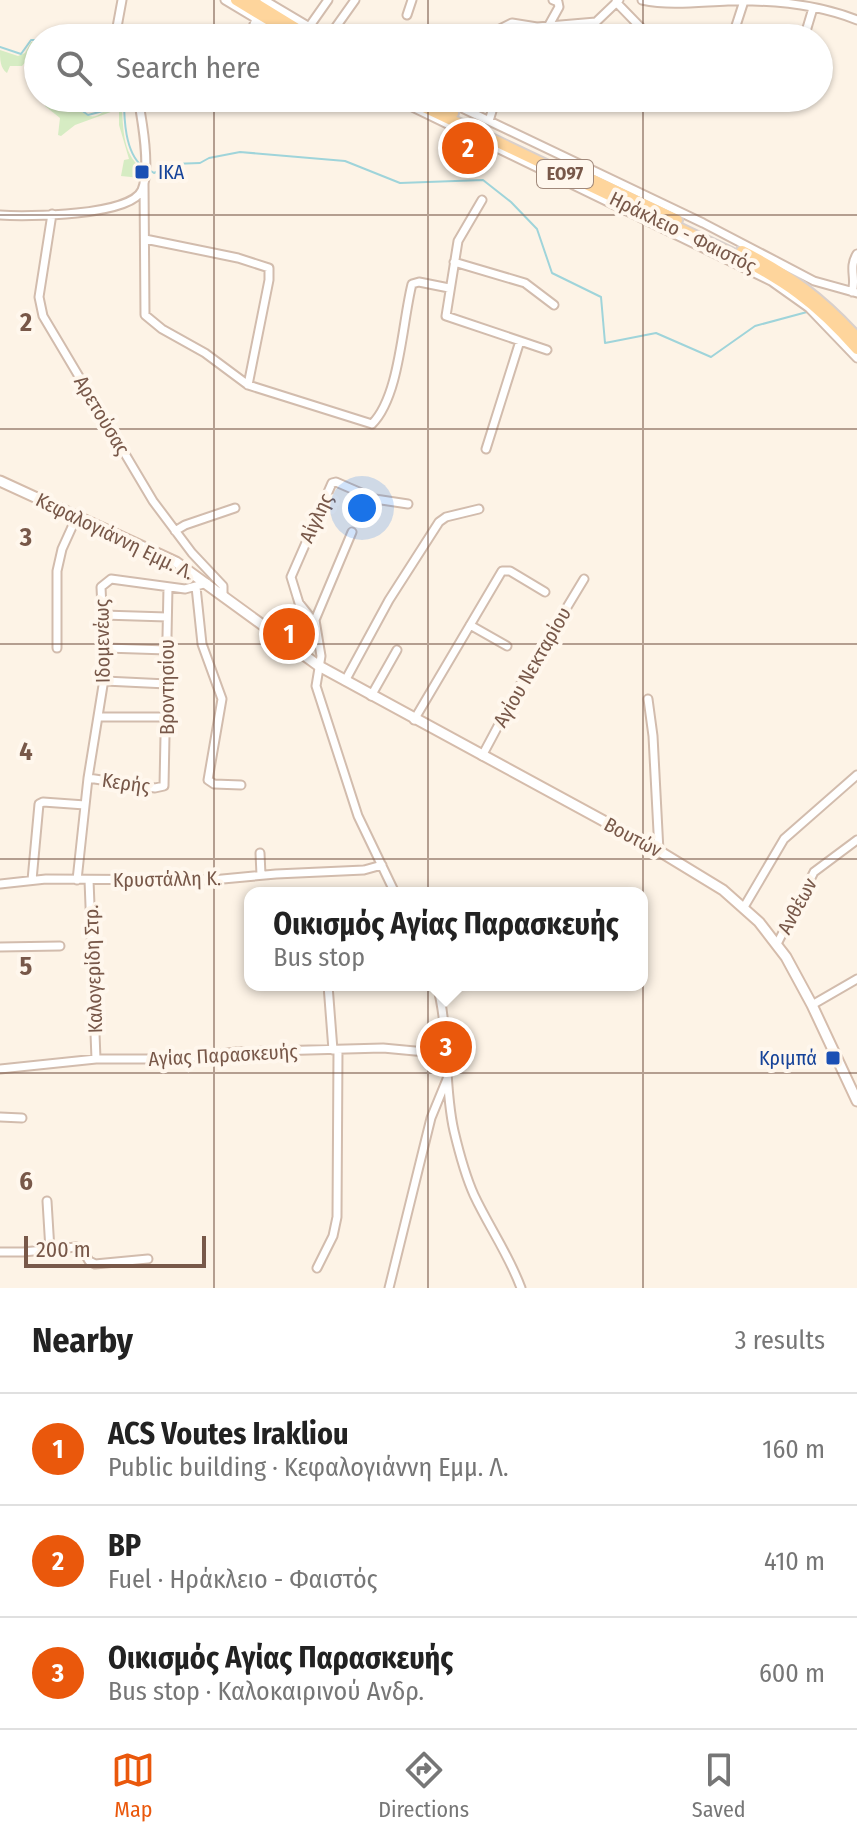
<!DOCTYPE html>
<html lang="en">
<head>
<meta charset="utf-8">
<style>
  :root { --surface:#fff; --page:#f6f6f6; --text:#222; --muted:#767676; --line:#e0e0e0; --accent:#ea580c }
  body { margin:0; font-family:"Fira Sans Condensed",sans-serif; background:var(--page); color:var(--text) }
  .scale { position:absolute; left:24px; bottom:20px; width:182px; box-sizing:border-box; padding-left:8px; border:4px solid #785849; border-top:0; font-size:22px; line-height:28px; white-space:nowrap; color:#785849; -webkit-text-stroke:6px #fff7ed; paint-order:stroke }
  .you { position:absolute; left:362px; top:508px; width:28px; height:28px; margin:-20px; border:6px solid #fff; border-radius:50%; background:#1a73e8; box-shadow:0 0 0 12px #1a73e833 }
  .badge { display:grid; place-items:center; width:52px; height:52px; border-radius:50%; background:var(--accent); color:#fff; font-size:26px; font-weight:700 }
  .pin { position:absolute; translate:-50% -50%; border:4px solid #fff; box-shadow:0 2px 8px #0006 }
  .popup { position:absolute; left:244px; top:887px; width:404px; height:104px; box-sizing:border-box; display:grid; place-content:center; border-radius:16px; background:var(--surface); filter:drop-shadow(0 2px 6px #0005); font-size:26px; white-space:nowrap; color:var(--muted) }
  .popup b { font-size:30px; color:var(--text) }
  .popup::after { content:''; position:absolute; left:50%; top:100%; margin-left:-16px; border:16px solid transparent; border-top-color:var(--surface) }
  .list { margin:0; padding:0; list-style:none }
  h2 { display:flex; justify-content:space-between; align-items:center; height:104px; margin:0; padding:0 32px; font-size:34px }
  h2 small { font-size:26px; font-weight:400; color:var(--muted) }
  .list li { display:grid; grid-template-columns:52px 1fr auto; gap:24px; align-items:center; box-sizing:border-box; height:112px; padding:0 32px; border-top:2px solid var(--line) }
  .list b { display:block; font-size:30px; white-space:nowrap }
  .list p { margin:0; font-size:26px; white-space:nowrap; color:var(--muted) }
  .list em { font-size:26px; font-style:normal; color:var(--muted) }
  .icon { flex:none; width:44px; height:44px; fill:none; stroke:currentColor; stroke-width:2; stroke-linecap:round; stroke-linejoin:round }
  .map { position:relative; flex:none; width:857px; height:1288px; overflow:hidden }
  .search { position:absolute; background:var(--surface); box-shadow:0 2px 6px #0004; left:24px; right:24px; top:24px; height:88px; display:flex; align-items:center; gap:20px; box-sizing:border-box; padding:0 28px; border-radius:44px; color:var(--muted); font-size:30px }
  .sheet { height:440px; background:var(--surface) }
  nav { display:flex; justify-content:space-around; align-items:center; box-sizing:border-box; height:112px; border-top:2px solid var(--line); background:var(--surface); font-size:22px; color:var(--muted) }
  nav a { display:grid; justify-items:center; gap:4px }
  nav .on { color:var(--accent) }
  .map>svg:first-child { display:block }
</style>
</head>
<body>
<div class="map">
<svg width="857" height="1288" viewBox="0 0 857 1288">
  <rect width="100%" height="100%" fill="#fdf3e6"/>
  <path fill="#d6ecc3" d="M38,41V47L22,66H10L7,73C0,68 0,59 0,50L18,56L25,53L31,42Z
    M45,98C50,98 55,97 59,98C83,103 88,137 115,98H121C124,122 120,154 143,169L141,178L121,176L124,160L129,159L119,125V109L75,125L61,136L58,135L60,118L45,106Z"/>
  <g fill="none" stroke-linecap="round" stroke-linejoin="round">
    <path stroke="#9fd4da" stroke-width="2" d="M0,47L21,54L31,40H38
      M64,98L88,115L103,111L112,98
      M124,98C124,119 125,152 142,166
      M148,169L154,173L172,164L200,163L209,158L240,152L345,161L400,183L483,180L511,202L537,229L552,273L601,297L605,343L656,333L711,357L755,326L807,312
      M834,307L849,322"/>
    <defs>
      <path id="street" d="M225,0L288,38
        M264,0L328,38
        M642,0C671,6 699,2 728,1C771,0 817,4 857,20
        M616,2L651,38
        M407,15L412,0
        M549,25L559,7L558,2L553,0
        M309,27L328,0
        M115,38L122,0
        M249,38L256,19
        M328,38L355,0
        M472,38L486,36L512,23L537,27L596,22L619,0
        M732,38L744,1
        M804,38L813,8
        M394,98L771,281L809,308L857,358
        M441,98L703,223L814,281L857,293
        M215,102L217,98
        M489,121L496,98
        M144,183L145,315L162,329L205,353L248,385L372,424C400,396 402,323 412,284L419,282L449,288
        M482,200L458,241L446,316L547,350
        M52,214L39,297L43,316L153,501L192,553L223,586V595
        M0,215C26,217 131,216 142,190C151,169 142,120 138,98
        M145,239L238,258L269,268V280L248,385
        M454,262L525,283L554,305
        M852,292C857,279 848,268 857,254
        M486,449L520,341
        M175,531L185,525L235,508
        M352,532L315,620L321,656L316,686L358,816L395,893
        M196,587L202,644L222,699L208,780L214,784L241,785
        M103,615L167,617
        M315,623L299,603L291,577L332,483L336,482L375,499L408,504
        M470,625L507,646
        M57,648V571L62,549L77,516
        M106,648L167,650
        M105,681L167,684
        M345,681L389,600L439,522L446,517L479,509
        M371,696L397,650
        M648,699L653,736L659,851
        M98,717H167
        M414,720L502,571H510L545,592
        M482,756L520,685L584,579
        M88,778L155,788L164,786L168,587
        M260,853L261,875
        M32,880L39,804L43,802L85,805
        M77,880L88,778L105,673L101,587L111,579L185,589L207,583
        M89,880L96,1059
        M0,884L46,879L212,880L276,874L364,870L382,865
        M744,907L784,839L857,775
        M777,944L814,872L857,840
        M0,947L60,946
        M328,985L333,1050
        M437,985C450,1033 443,1083 454,1131C459,1152 465,1175 474,1195C489,1227 509,1255 521,1288
        M812,1005L857,979
        M0,1069L96,1059H178L236,1052L383,1048L447,1054
        M0,1117L22,1118
        M47,1201L50,1250
        M0,1252H23L76,1247L82,1249L89,1261L95,1264L148,1259
        M317,1268L333,1236L337,1217L338,1050
        M389,1288L431,1118L447,1079"/>
      <path id="secondary" d="M0,481L176,562L319,666L659,851L723,890L759,922L786,957L812,1005L857,1101"/>
      <path id="primary" d="M236,0L299,38
        M250,0L312,38
        M405,98L729,252C785,281 815,301 857,349
        M423,98L453,113
        M587,177L677,220
        M742,251C788,274 823,300 857,338"/>
    </defs>
    <use href="#street" stroke="#d2bcad" stroke-width="11"/>
    <use href="#secondary" stroke="#d5bcab" stroke-width="13"/>
    <use href="#primary" stroke="#d9d0cc" stroke-width="14"/>
    <use href="#street" stroke="#fff" stroke-width="7"/>
    <use href="#secondary" stroke="#fff" stroke-width="9"/>
    <use href="#primary" stroke="#fed59c" stroke-width="10"/>
  </g>
  <path fill="none" stroke="#785849" stroke-width="2" stroke-opacity="0.55" d="M214,0V38M428,0V38M643,0V38M214,98V1288M428,98V1288M643,98V1288M0,215H857M0,429H857M0,644H857M0,859H857M0,1073H857"/>
  <g fill="#1a4fb4" stroke="#fff7ed" stroke-width="3">
    <rect x="134" y="164" width="16" height="16" rx="4"/>
    <rect x="825" y="1050" width="16" height="16" rx="4"/>
  </g>
  <g text-anchor="middle" stroke-width="8" stroke-linejoin="round" paint-order="stroke">
    <rect fill="#fff7ed" stroke="#a0887a" stroke-width="2" x="537" y="160" width="56" height="28" rx="6"/>
    <g font-size="18" font-weight="bold" fill="#785849">
      <text x="565" y="180">ΕΟ97</text>
    </g>
    <g font-size="20" fill="#164399" stroke="#fff7ed" text-anchor="start">
      <text x="158" y="179">IKA</text>
      <text x="817" y="1065" text-anchor="end">Κριμπά</text>
    </g>
    <g font-size="20" fill="#785849" stroke="#fff7ed">
      <text transform="translate(683 232) rotate(26)" y="7">Ηράκλειο - Φαιστός</text>
      <text transform="translate(102 415) rotate(59)" y="7">Αρετούσας</text>
      <text transform="translate(316 518) rotate(-65)" y="7">Αίγλης</text>
      <text transform="translate(115 536) rotate(26)" y="7">Κεφαλογιάννη Εμμ. Λ.</text>
      <text transform="translate(102 641) rotate(-91)" y="7">Ιδομενέως</text>
      <text transform="translate(532 667) rotate(-60)" y="7">Αγίου Νεκταρίου</text>
      <text transform="translate(167 687) rotate(-90)" y="7">Βροντησίου</text>
      <text transform="translate(126 783) rotate(8)" y="7">Κερής</text>
      <text transform="translate(633 837) rotate(28)" y="7">Βουτών</text>
      <text transform="translate(167 879) rotate(-1)" y="7">Κρυστάλλη Κ.</text>
      <text transform="translate(797 906) rotate(-62)" y="7">Ανθέων</text>
      <text transform="translate(93 969) rotate(-92)" y="7">Καλογερίδη Στρ.</text>
      <text transform="translate(223 1055) rotate(-3)" y="7">Αγίας Παρασκευής</text>
    </g>
  </g>
  <g font-size="26" text-anchor="middle" font-weight="bold" fill="#785849" stroke="#fff7ed" stroke-width="8" stroke-linejoin="round" paint-order="stroke">
    <text x="26" y="331">2</text>
    <text x="26" y="546">3</text>
    <text x="26" y="760">4</text>
    <text x="26" y="975">5</text>
    <text x="26" y="1190">6</text>
  </g>
</svg>
<div class="scale">200 m</div>
<div class="you"></div>
<div class="pin badge" style="left:289px;top:634px">1</div>
<div class="pin badge" style="left:468px;top:148px">2</div>
<div class="pin badge" style="left:446px;top:1047px">3</div>
<div class="popup"><b>Οικισμός Αγίας Παρασκευής</b>Bus stop</div>
<div class="search"><svg class="icon" aria-label="search" viewBox="0 0 24 24"><circle cx="10" cy="10" r="6"/><path d="M15 15l6 6"/></svg>Search here</div>
</div>
<section class="sheet">
<h2>Nearby<small>3 results</small></h2>
<ul class="list">
<li><span class="badge">1</span><div><b>ACS Voutes Irakliou</b><p>Public building · Κεφαλογιάννη Εμμ. Λ.</p></div><em>160 m</em></li>
<li><span class="badge">2</span><div><b>BP</b><p>Fuel · Ηράκλειο - Φαιστός</p></div><em>410 m</em></li>
<li><span class="badge">3</span><div><b>Οικισμός Αγίας Παρασκευής</b><p>Bus stop · Καλοκαιρινού Ανδρ.</p></div><em>600 m</em></li>
</ul>
</section>
<nav>
<a class="on"><svg class="icon" aria-label="map" viewBox="0 0 24 24"><path d="M3 6l6-2 6 2 6-2v14l-6 2-6-2-6 2zM9 4v14M15 6v14"/></svg>Map</a>
<a><svg class="icon" aria-label="directions" viewBox="0 0 24 24"><path d="M12 3l9 9-9 9-9-9zM9 14v-3h6M13 9l2 2-2 2"/></svg>Directions</a>
<a><svg class="icon" aria-label="saved" viewBox="0 0 24 24"><path d="M7 4h10v16l-5-4-5 4z"/></svg>Saved</a>
</nav>
</body>
</html>
